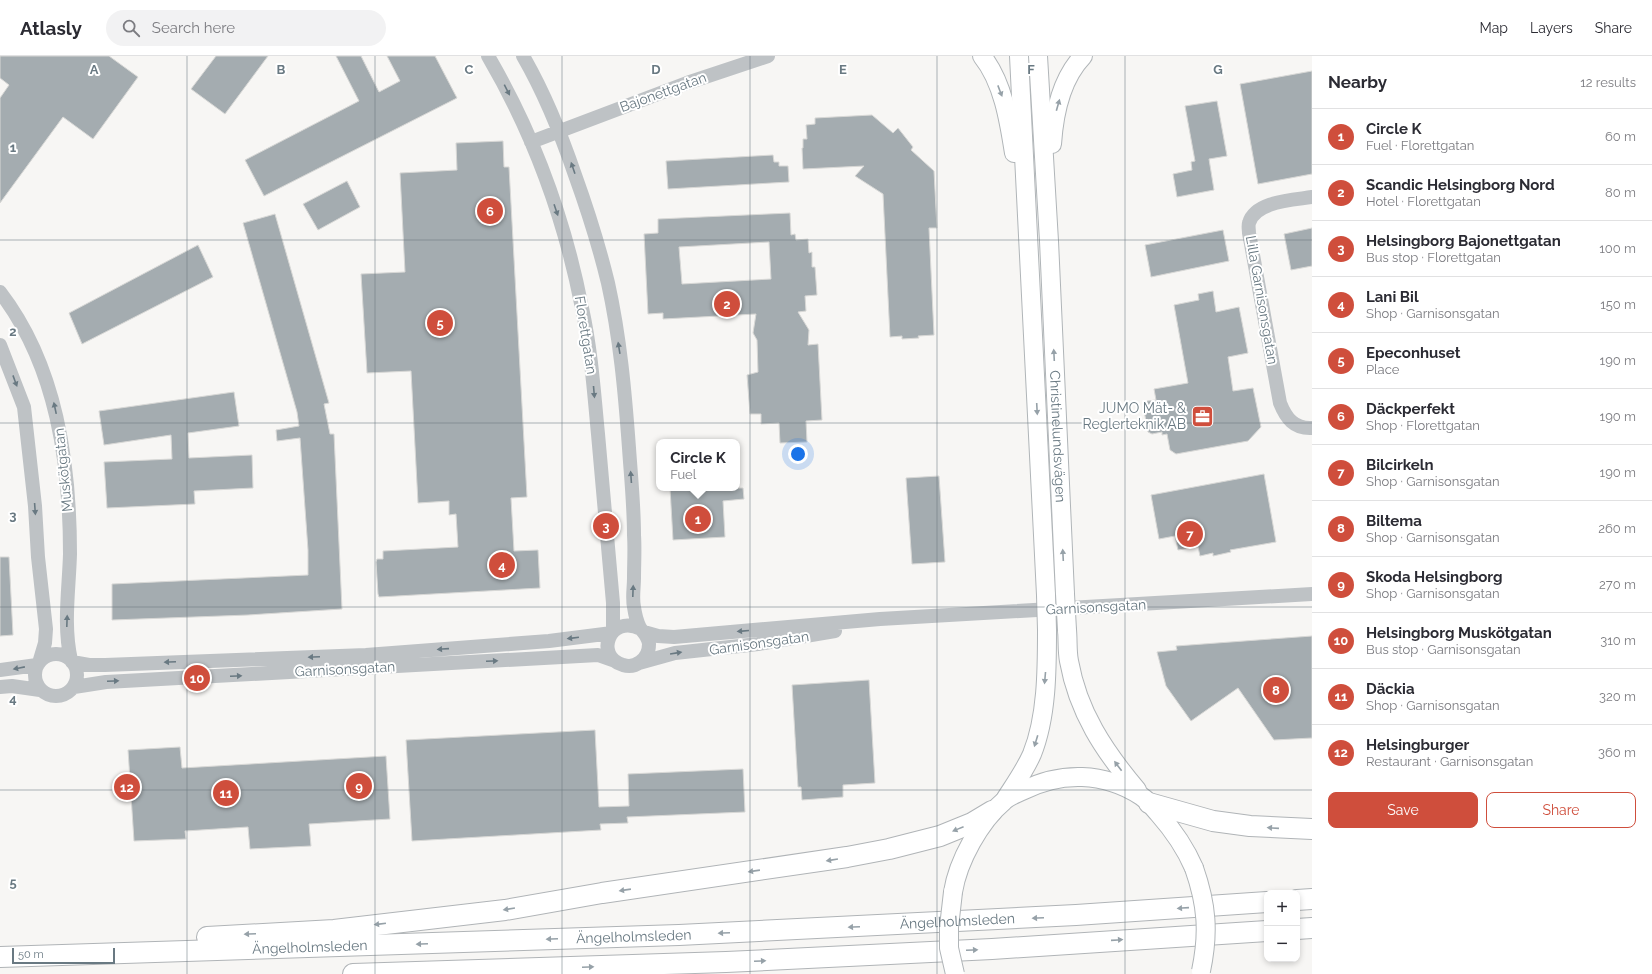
<!DOCTYPE html>
<html lang="en">
<head>
<meta charset="utf-8">
<style>
  :root { --surface:#fff; --page:#f2f2f3; --text:#2b2b33; --muted:#7c7c81; --line:#e1e1e2; --accent:#cf4e3c }
  body { margin:0; font-family:Raleway,sans-serif; background:var(--page); color:var(--text) }
  .controls { position:absolute; right:12px; bottom:12px; display:grid; overflow:hidden; border-radius:8px; box-shadow:0 2px 6px #0003 }
  .controls button { width:36px; height:36px; display:grid; place-items:center; padding:0; border:0; border-bottom:1px solid var(--line); background:var(--surface); color:var(--text); font:20px sans-serif }
  .scale { position:absolute; left:12px; bottom:10px; width:103px; box-sizing:border-box; padding-left:4px; border:2px solid #697982; border-top:0; font-size:11px; line-height:14px; white-space:nowrap; color:#697982; -webkit-text-stroke:3px #fff; paint-order:stroke }
  .you { position:absolute; left:798px; top:398px; width:14px; height:14px; margin:-10px; border:3px solid #fff; border-radius:50%; background:#1a73e8; box-shadow:0 0 0 6px #1a73e833 }
  .badge { display:grid; place-items:center; width:26px; height:26px; border-radius:50%; background:var(--accent); color:#fff; font-size:13px; font-weight:700 }
  .pin { position:absolute; translate:-50% -50%; border:2px solid #fff; box-shadow:0 1px 4px #0006 }
  .popup { position:absolute; left:656px; top:383px; width:84px; height:52px; box-sizing:border-box; display:grid; place-content:center; border-radius:8px; background:var(--surface); filter:drop-shadow(0 1px 3px #0005); font-size:13px; white-space:nowrap; color:var(--muted) }
  .popup b { font-size:15px; color:var(--text) }
  .popup::after { content:''; position:absolute; left:50%; top:100%; margin-left:-8px; border:8px solid transparent; border-top-color:var(--surface) }
  .list { margin:0; padding:0; list-style:none }
  h2 { display:flex; justify-content:space-between; align-items:center; height:52px; margin:0; padding:0 16px; font-size:17px }
  h2 small { font-size:13px; font-weight:400; color:var(--muted) }
  .list li { display:grid; grid-template-columns:26px 1fr auto; gap:12px; align-items:center; box-sizing:border-box; height:56px; padding:0 16px; border-top:1px solid var(--line) }
  .list b { display:block; font-size:15px; white-space:nowrap }
  .list p { margin:0; font-size:13px; white-space:nowrap; color:var(--muted) }
  .list em { font-size:13px; font-style:normal; color:var(--muted) }
  .actions { display:flex; gap:8px; padding:12px 16px }
  .actions a { flex:1; padding:9px 0; border:1px solid var(--accent); border-radius:8px; text-align:center; font-size:14px; color:var(--accent) }
  .actions .main { background:var(--accent); color:#fff }
  .icon { flex:none; width:22px; height:22px; fill:none; stroke:currentColor; stroke-width:2; stroke-linecap:round; stroke-linejoin:round }
  .map { position:relative; flex:none; width:1312px; height:918px; overflow:hidden }
  header { display:flex; align-items:center; gap:24px; box-sizing:border-box; height:56px; padding:0 20px; background:var(--surface); border-bottom:1px solid var(--line) }
  header strong { font-size:19px }
  nav { display:flex; gap:22px; margin-inline-start:auto; font-size:14px }
  .search { width:280px; height:36px; background:var(--page); display:flex; align-items:center; gap:10px; box-sizing:border-box; padding:0 14px; border-radius:22px; color:var(--muted); font-size:15px }
  main { display:flex }
  aside { flex:1; background:var(--surface) }
  .map>svg:first-child { display:block }
</style>
</head>
<body>
<header>
<strong>Atlasly</strong>
<div class="search"><svg class="icon" aria-label="search" viewBox="0 0 24 24"><circle cx="10" cy="10" r="6"/><path d="M15 15l6 6"/></svg>Search here</div>
<nav><a>Map</a><a>Layers</a><a>Share</a></nav>
</header>
<main>
<div class="map">
<svg width="1312" height="918" viewBox="0 0 1312 918">
  <rect width="100%" height="100%" fill="#f7f6f4"/>
  <path fill="#a4acb0" stroke="#d8d8d6" fill-rule="evenodd" d="M0,0H109L138,21L93,83L63,61L0,147V42L9,29L0,22Z
    M216,0H268L225,58L191,33Z
    M336,0H361L379,36L400,25L387,0H435L457,42L264,140L245,104L359,45Z
    M1312,15V118L1258,128L1240,28Z
    M1217,45L1227,100L1209,103L1214,134L1177,141L1173,118L1192,114L1191,106L1195,105L1185,50Z
    M872,59L893,77L898,72L913,91L911,94L934,115L937,172H929L934,279L918,280L919,282L902,283V280L890,281L883,138L855,120L864,110L803,113L802,92H803V83H807L806,69L815,68V62Z
    M503,85L504,111H509L527,441L511,442L514,495L538,494L540,532L379,541L378,538L376,506L377,503H383V495L458,491L456,458L449,459V445L418,447L411,315L367,317L361,218L405,216L400,117L457,114L456,87Z
    M773,99L774,106H779V110H788L789,126L668,133L666,105Z
    M347,125L360,151L318,174L303,148Z
    M790,157L791,179L795,178L796,184L808,183L809,197L812,196V211H815L817,239L805,240L806,255L798,256L809,274L808,289L818,288L822,364L806,365L807,386L780,387L779,367L761,368V358H750L747,319L758,316L757,284L753,277L756,258L663,263V257L648,258L644,178L658,177V163ZM769,186L771,223L682,228L679,191Z
    M275,158L329,347L324,348L330,378H334L342,553L248,559L112,564V528L308,519V494L300,382L277,385L276,374L299,370L297,356L243,167Z
    M1312,172V210L1291,214L1284,178Z
    M1223,174L1229,205L1151,221L1145,189Z
    M198,189L213,221L82,288L69,257Z
    M1213,235L1216,256L1239,251L1248,297L1228,301L1233,335L1253,332L1261,371L1248,385L1176,398L1170,394L1167,378L1162,379V376L1152,378L1148,376L1143,349L1147,345L1156,344L1154,333L1188,327L1174,249L1199,244L1198,238Z
    M234,336L239,370L188,377L189,402L252,399L253,432L194,435L195,448L107,452L104,406L172,403L171,379L104,389L99,355Z
    M1264,418L1276,486L1230,494L1231,496L1213,500V497L1200,500L1198,491L1178,494L1175,480L1159,483L1151,439Z
    M939,420L945,506L912,508L906,422Z
    M670,432H743L744,443L723,445L725,481L673,484Z
    M0,501H9L13,579L0,580Z
    M1312,580V682L1274,684L1238,632L1191,665L1166,630L1157,596L1177,594L1176,590Z
    M869,624L875,727L843,729V741L802,744L801,731H798L792,629Z
    M595,674L599,751L629,750L628,718L743,713L745,756L627,761L628,767L600,768L601,774L412,785L406,684Z
    M180,691L182,712L386,700L390,763L309,768L311,790L250,793L248,771L185,775L186,783L134,785L128,694Z"/>
  <g fill="none" stroke-linecap="round" stroke-linejoin="round">
    <defs>
      <g id="major">
        <path d="M982,0C1003,26 1009,65 1014,97"/>
        <path d="M1019,0L1046,539"/>
        <path id="s1" d="M1038,0L1049,185L1065,538"/>
        <path d="M1052,88C1054,58 1061,23 1083,0"/>
        <path d="M1067,574C1068,584 1067,595 1069,605C1078,656 1104,695 1137,734"/>
        <path d="M1006,742C1015,728 1025,714 1032,698C1047,661 1047,613 1047,574"/>
        <path d="M953,836C958,805 980,765 1004,745C1009,740 1016,738 1022,735C1061,715 1104,716 1141,740C1147,744 1153,751 1158,757C1173,774 1185,791 1194,812"/>
      </g>
      <g id="highway">
        <path d="M1149,747L1213,765L1250,770L1312,773"/>
        <path d="M1297,844L1312,843"/>
        <path d="M1297,873L1312,872"/>
        <path d="M207,881L334,874L505,854L602,837L847,801L889,793L940,780L972,767L992,755"/>
        <path id="s2" d="M0,901L679,879L1076,859L1267,846"/>
        <path d="M353,918L726,906L992,893L1267,875"/>
      </g>
    </defs>
    <use href="#major" stroke="#b0b5b8" stroke-width="20"/>
    <use href="#highway" stroke="#b0b4b7" stroke-width="22"/>
    <path stroke="#bec2c5" stroke-width="14" d="M488,0C533,77 565,165 582,252C591,293 594,336 598,378C603,434 608,491 613,547V575
      M523,0C545,38 561,78 575,119C588,155 599,190 608,227C620,281 625,337 629,392C631,421 634,450 634,479C635,493 634,508 634,522C634,532 632,542 634,551C635,558 637,566 640,572C644,577 648,580 649,588C649,595 646,602 640,606C635,610 629,611 623,609C594,601 609,557 641,573
      M531,86L687,27L768,0
      M1312,141C1294,144 1255,145 1249,167C1248,170 1249,174 1249,177L1280,347C1286,362 1294,373 1312,372
      M0,236C57,310 70,408 70,498C69,533 63,570 71,604
      M0,289L24,351L35,450L38,501L46,573L45,587L39,607
      M644,576L658,580L674,581L880,563L1312,538
      M35 619a21 21 0 1 1 42 0a21 21 0 1 1-42 0Z
      M72,606L89,609H105L366,599L549,585L612,577
      M639,607L675,597L758,588L835,575
      M0,614L37,609
      M0,631L12,630L40,634
      M74,631L106,626L598,599L615,605"/>
    <use href="#major" stroke="#fff" stroke-width="18"/>
    <use href="#highway" stroke="#fff" stroke-width="20"/>
    <defs>
      <path id="major-bridge" d="M1065,538L1067,574
        M1046,539L1047,574
        M1194,812C1207,849 1209,877 1201,915
        M953,836L949,871V892L955,918"/>
    </defs>
    <use href="#major-bridge" stroke="#b0b5b8" stroke-width="20" stroke-linecap="butt"/>
    <use href="#major-bridge" stroke="#fff" stroke-width="18"/>
  </g>
  <defs><path id="oneway-solid" d="M-6-.8H1V-3.2L6.5 0L1 3.2V.8H-6Z"/></defs>
  <g fill="#697982">
    <use href="#oneway-solid" transform="translate(507 34) rotate(63)"/>
    <use href="#oneway-solid" transform="translate(573 112) rotate(-109)"/>
    <use href="#oneway-solid" transform="translate(556 154) rotate(71)"/>
    <use href="#oneway-solid" transform="translate(619 292) rotate(-99)"/>
    <use href="#oneway-solid" transform="translate(15 325) rotate(70)"/>
    <use href="#oneway-solid" transform="translate(594 336) rotate(85)"/>
    <use href="#oneway-solid" transform="translate(55 352) rotate(-102)"/>
    <use href="#oneway-solid" transform="translate(631 421) rotate(-94)"/>
    <use href="#oneway-solid" transform="translate(35 453) rotate(86)"/>
    <use href="#oneway-solid" transform="translate(633 535) rotate(-88)"/>
    <use href="#oneway-solid" transform="translate(67 565) rotate(-88)"/>
    <use href="#oneway-solid" transform="translate(743 575) rotate(175)"/>
    <use href="#oneway-solid" transform="translate(573 582) rotate(173)"/>
    <use href="#oneway-solid" transform="translate(443 593) rotate(176)"/>
    <use href="#oneway-solid" transform="translate(676 597) rotate(-9)"/>
    <use href="#oneway-solid" transform="translate(314 601) rotate(178)"/>
    <use href="#oneway-solid" transform="translate(492 605) rotate(-3)"/>
    <use href="#oneway-solid" transform="translate(170 606) rotate(178)"/>
    <use href="#oneway-solid" transform="translate(19 612) rotate(169)"/>
    <use href="#oneway-solid" transform="translate(236 620) rotate(-3)"/>
    <use href="#oneway-solid" transform="translate(113 625) rotate(-3)"/>
  </g>
  <g fill="#96a1a8">
    <use href="#oneway-solid" transform="translate(1000 35) rotate(69)"/>
    <use href="#oneway-solid" transform="translate(1058 49) rotate(-74)"/>
    <use href="#oneway-solid" transform="translate(1054 299) rotate(-93)"/>
    <use href="#oneway-solid" transform="translate(1037 353) rotate(87)"/>
    <use href="#oneway-solid" transform="translate(1063 499) rotate(-93)"/>
    <use href="#oneway-solid" transform="translate(1045 622) rotate(95)"/>
    <use href="#oneway-solid" transform="translate(1036 685) rotate(107)"/>
    <use href="#oneway-solid" transform="translate(1118 710) rotate(-127)"/>
    <use href="#oneway-solid" transform="translate(1273 772) rotate(-176)"/>
    <use href="#oneway-solid" transform="translate(958 773) rotate(158)"/>
    <use href="#oneway-solid" transform="translate(832 804) rotate(171)"/>
    <use href="#oneway-solid" transform="translate(754 815) rotate(172)"/>
    <use href="#oneway-solid" transform="translate(625 834) rotate(172)"/>
    <use href="#oneway-solid" transform="translate(1183 852) rotate(176)"/>
    <use href="#oneway-solid" transform="translate(509 853) rotate(171)"/>
    <use href="#oneway-solid" transform="translate(1038 862) rotate(177)"/>
    <use href="#oneway-solid" transform="translate(380 868) rotate(173)"/>
    <use href="#oneway-solid" transform="translate(854 871) rotate(177)"/>
    <use href="#oneway-solid" transform="translate(724 877) rotate(177)"/>
    <use href="#oneway-solid" transform="translate(250 878) rotate(177)"/>
    <use href="#oneway-solid" transform="translate(552 883) rotate(178)"/>
    <use href="#oneway-solid" transform="translate(1117 884) rotate(-4)"/>
    <use href="#oneway-solid" transform="translate(422 888) rotate(178)"/>
    <use href="#oneway-solid" transform="translate(972 894) rotate(-3)"/>
    <use href="#oneway-solid" transform="translate(760 905) rotate(-3)"/>
    <use href="#oneway-solid" transform="translate(588 911) rotate(-2)"/>
  </g>
  <path fill="none" stroke="#697982" stroke-width="1" stroke-opacity="0.55" d="M187,0V918M375,0V918M562,0V918M750,0V918M937,0V918M1125,0V918M0,184H1312M0,367H1312M0,551H1312M0,734H1312"/>
  <defs>
    <symbol id="office-square" viewBox="-11 -11 22 22"><rect x="-9" y="-9" width="18" height="18" rx="4" fill="#cf4e3c" stroke="#fff"/><path d="M-6-3h4V-5.5h4V-3h4V5H-6ZM-1-4.5V-3h2v-1.5ZM-6 0V1H6V0Z" fill="#fff"/></symbol>
  </defs>
  <g fill-rule="evenodd">
    <use href="#office-square" x="1190" y="348" width="25" height="25"/>
  </g>
  <g text-anchor="middle" stroke-width="4" stroke-linejoin="round" paint-order="stroke">
    <g font-size="14" fill="#697982" stroke="#fff">
      <text transform="translate(663 36) rotate(-20)" y="5">Bajonettgatan</text>
      <text transform="translate(1262 244) rotate(80)" y="5">Lilla Garnisonsgatan</text>
      <text transform="translate(586 279) rotate(81)" y="5">Florettgatan</text>
      <text dy="5" stroke="none"><textPath href="#s1" startOffset="381">Christinelundsvägen</textPath></text>
      <text transform="translate(63 414) rotate(-96)" y="5">Muskötgatan</text>
      <text transform="translate(1096 551) rotate(-3)" y="5">Garnisonsgatan</text>
      <text transform="translate(759 587) rotate(-8)" y="5">Garnisonsgatan</text>
      <text transform="translate(345 613) rotate(-3)" y="5">Garnisonsgatan</text>
      <text dy="5" stroke="none"><textPath href="#s2" startOffset="958">Ängelholmsleden</textPath></text>
      <text dy="5" stroke="none"><textPath href="#s2" startOffset="634">Ängelholmsleden</textPath></text>
      <text dy="5" stroke="none"><textPath href="#s2" startOffset="310">Ängelholmsleden</textPath></text>
    </g>
    <g font-size="14" fill="#697982" stroke="#fff" text-anchor="end">
      <text x="1186" y="357">JUMO Mät- &amp;<tspan x="1186" dy="16">Reglerteknik AB</tspan></text>
    </g>
  </g>
  <g font-size="13" text-anchor="middle" font-weight="bold" fill="#697982" stroke="#fff" stroke-width="4" stroke-linejoin="round" paint-order="stroke">
    <text x="94" y="18">A</text>
    <text x="281" y="18">B</text>
    <text x="469" y="18">C</text>
    <text x="656" y="18">D</text>
    <text x="843" y="18">E</text>
    <text x="1031" y="18">F</text>
    <text x="1218" y="18">G</text>
    <text x="13" y="96">1</text>
    <text x="13" y="280">2</text>
    <text x="13" y="464">3</text>
    <text x="13" y="647">4</text>
    <text x="13" y="831">5</text>
  </g>
</svg>
<div class="controls">
<button>+</button>
<button>−</button>
</div>
<div class="scale">50 m</div>
<div class="you"></div>
<div class="pin badge" style="left:698px;top:463px">1</div>
<div class="popup"><b>Circle K</b>Fuel</div>
<div class="pin badge" style="left:727px;top:248px">2</div>
<div class="pin badge" style="left:606px;top:470px">3</div>
<div class="pin badge" style="left:502px;top:509px">4</div>
<div class="pin badge" style="left:440px;top:267px">5</div>
<div class="pin badge" style="left:490px;top:155px">6</div>
<div class="pin badge" style="left:1190px;top:478px">7</div>
<div class="pin badge" style="left:1276px;top:634px">8</div>
<div class="pin badge" style="left:359px;top:730px">9</div>
<div class="pin badge" style="left:197px;top:622px">10</div>
<div class="pin badge" style="left:226px;top:737px">11</div>
<div class="pin badge" style="left:127px;top:731px">12</div>
</div>
<aside>
<h2>Nearby<small>12 results</small></h2>
<ul class="list">
<li><span class="badge">1</span><div><b>Circle K</b><p>Fuel · Florettgatan</p></div><em>60 m</em></li>
<li><span class="badge">2</span><div><b>Scandic Helsingborg Nord</b><p>Hotel · Florettgatan</p></div><em>80 m</em></li>
<li><span class="badge">3</span><div><b>Helsingborg Bajonettgatan</b><p>Bus stop · Florettgatan</p></div><em>100 m</em></li>
<li><span class="badge">4</span><div><b>Lani Bil</b><p>Shop · Garnisonsgatan</p></div><em>150 m</em></li>
<li><span class="badge">5</span><div><b>Epeconhuset</b><p>Place</p></div><em>190 m</em></li>
<li><span class="badge">6</span><div><b>Däckperfekt</b><p>Shop · Florettgatan</p></div><em>190 m</em></li>
<li><span class="badge">7</span><div><b>Bilcirkeln</b><p>Shop · Garnisonsgatan</p></div><em>190 m</em></li>
<li><span class="badge">8</span><div><b>Biltema</b><p>Shop · Garnisonsgatan</p></div><em>260 m</em></li>
<li><span class="badge">9</span><div><b>Skoda Helsingborg</b><p>Shop · Garnisonsgatan</p></div><em>270 m</em></li>
<li><span class="badge">10</span><div><b>Helsingborg Muskötgatan</b><p>Bus stop · Garnisonsgatan</p></div><em>310 m</em></li>
<li><span class="badge">11</span><div><b>Däckia</b><p>Shop · Garnisonsgatan</p></div><em>320 m</em></li>
<li><span class="badge">12</span><div><b>Helsingburger</b><p>Restaurant · Garnisonsgatan</p></div><em>360 m</em></li>
</ul>
<div class="actions"><a class="main">Save</a><a>Share</a></div>
</aside>
</main>
</body>
</html>
